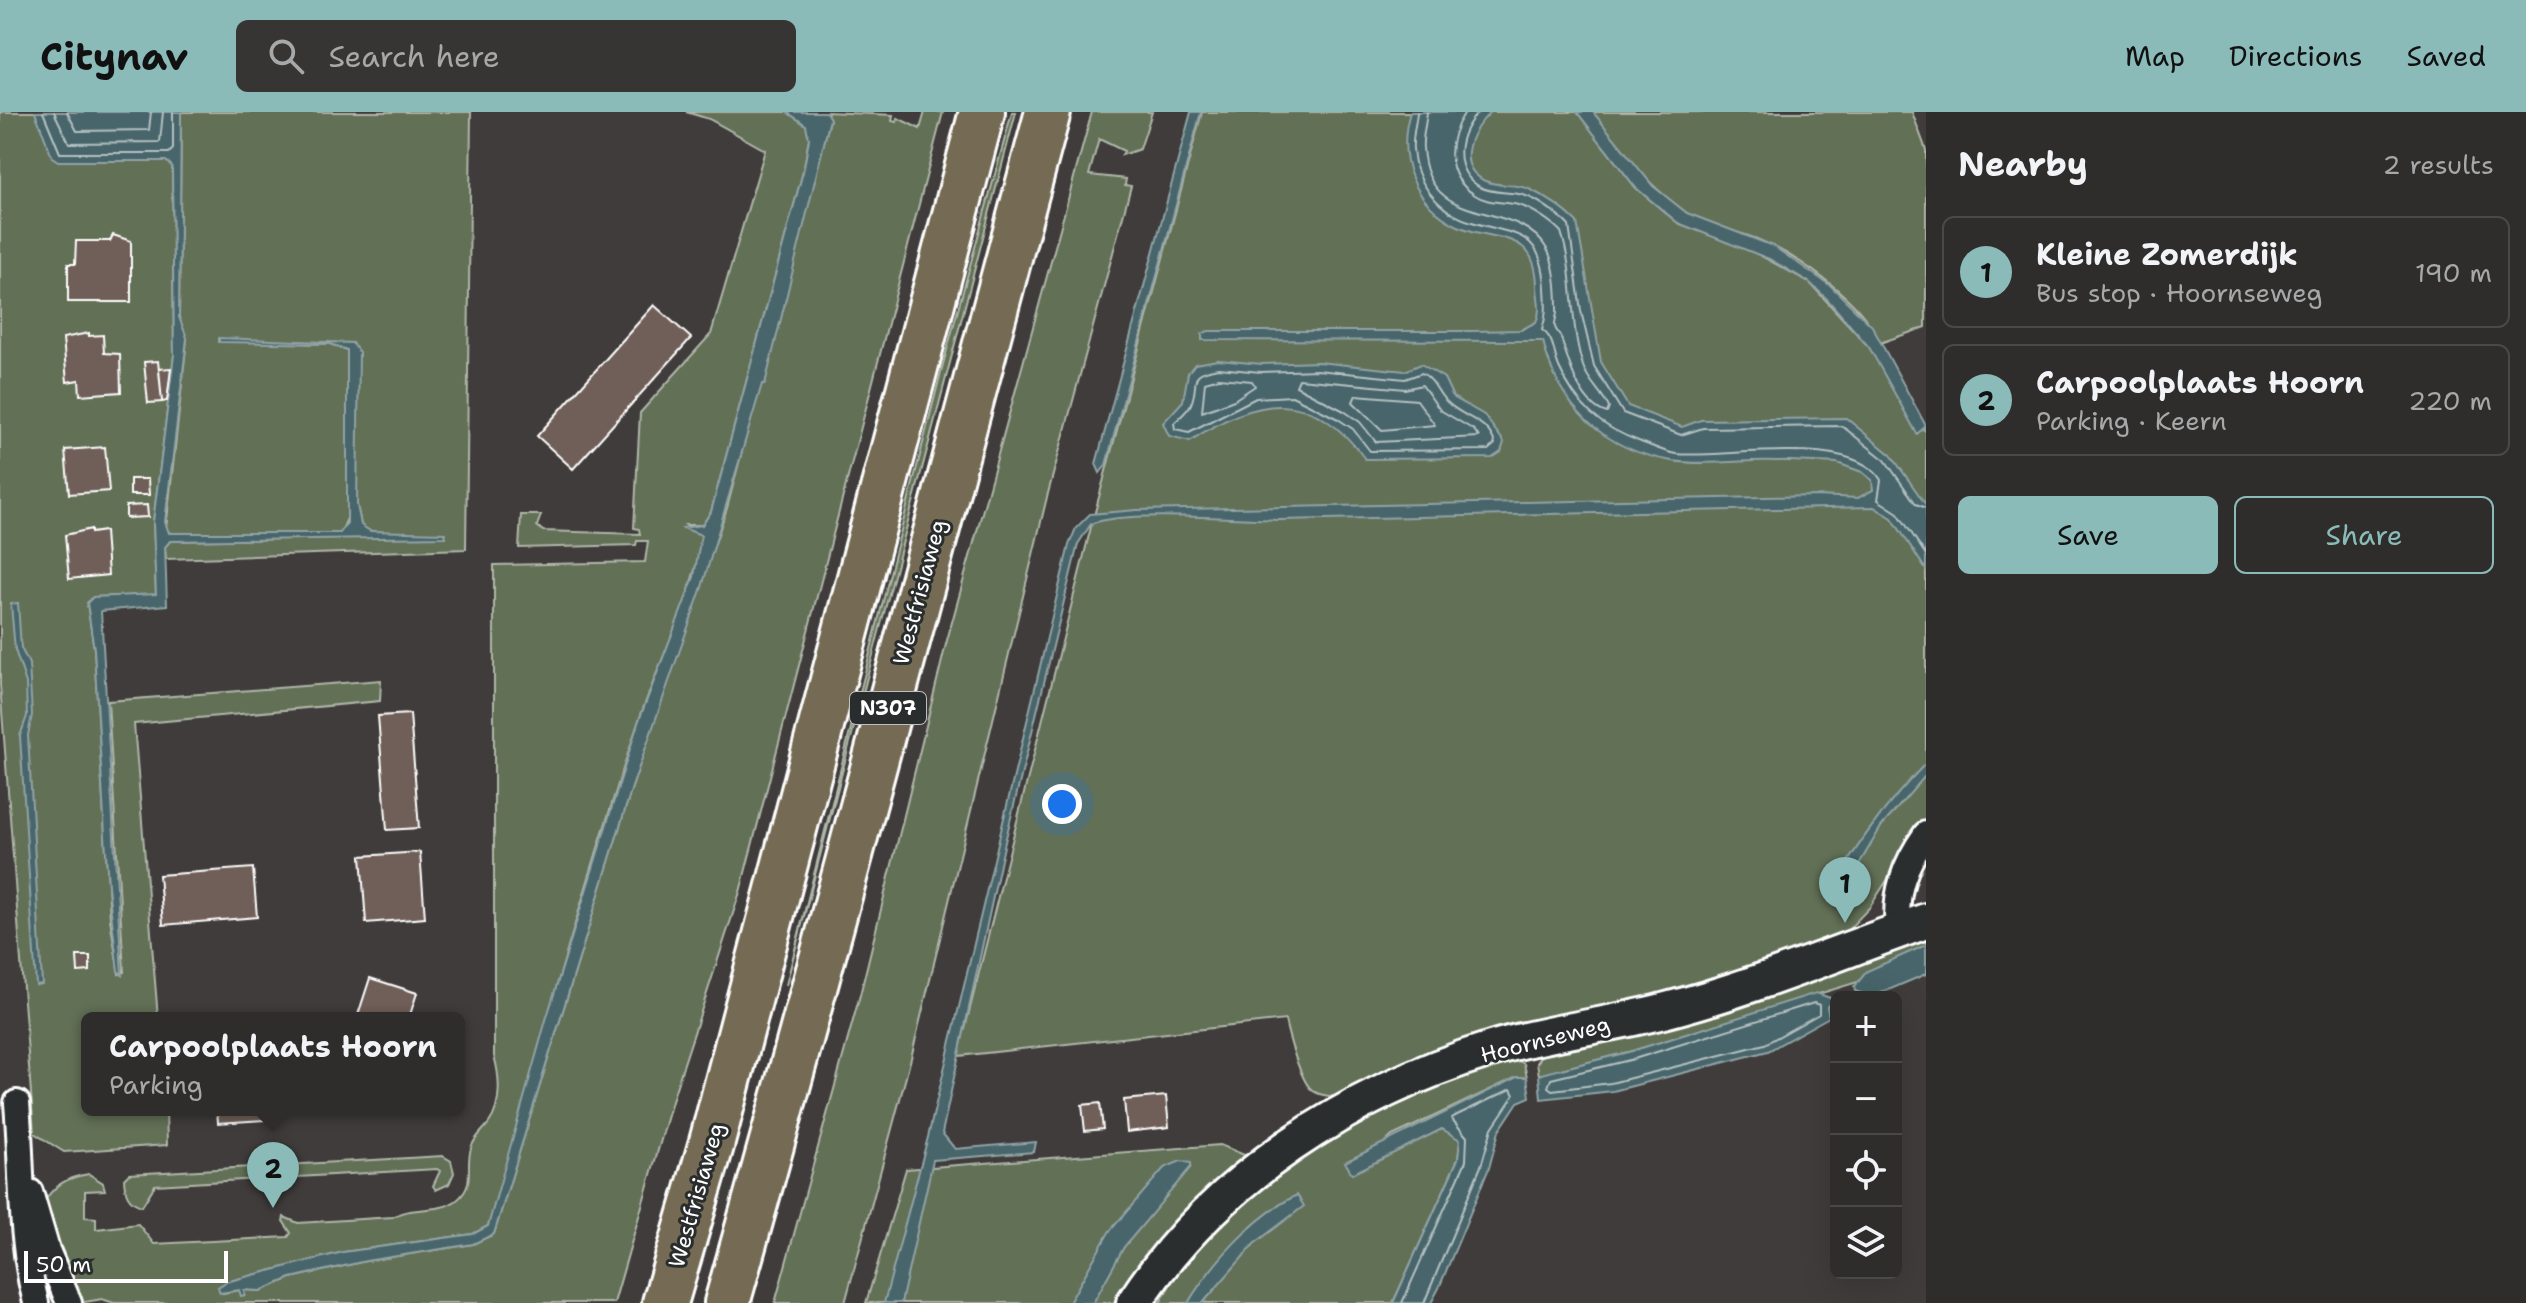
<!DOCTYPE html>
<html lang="en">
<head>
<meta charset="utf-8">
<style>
  :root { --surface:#2f2d2c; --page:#373534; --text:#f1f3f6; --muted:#a7a8a9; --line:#4a4948; --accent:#8bbbb9 }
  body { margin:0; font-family:"Shantell Sans",sans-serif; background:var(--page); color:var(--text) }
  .controls { position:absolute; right:24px; bottom:24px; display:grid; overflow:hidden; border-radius:12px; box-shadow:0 8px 32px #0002 }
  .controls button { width:72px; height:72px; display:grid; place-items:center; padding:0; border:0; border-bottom:2px solid var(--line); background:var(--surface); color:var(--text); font:40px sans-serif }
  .scale { position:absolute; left:24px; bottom:20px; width:204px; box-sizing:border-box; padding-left:8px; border:4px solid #fff; border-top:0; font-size:22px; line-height:28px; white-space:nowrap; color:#fff; -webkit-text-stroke:6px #2a2d2e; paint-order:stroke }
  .you { position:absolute; left:1062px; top:692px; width:28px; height:28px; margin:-20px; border:6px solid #fff; border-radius:50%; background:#1a73e8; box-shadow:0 0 0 12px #1a73e833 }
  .badge { display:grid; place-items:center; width:52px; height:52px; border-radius:50%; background:var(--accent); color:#111; font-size:26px; font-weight:700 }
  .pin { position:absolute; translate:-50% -66px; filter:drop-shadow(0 2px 4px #0008) }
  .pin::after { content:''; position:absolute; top:42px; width:28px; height:24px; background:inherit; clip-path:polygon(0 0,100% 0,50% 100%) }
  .popup { position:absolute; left:81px; top:900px; width:384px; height:104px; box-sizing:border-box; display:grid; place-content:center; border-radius:12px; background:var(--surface); filter:drop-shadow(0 2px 6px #0005); font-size:26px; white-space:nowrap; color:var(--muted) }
  .popup b { font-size:30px; color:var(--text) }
  .popup::after { content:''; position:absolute; left:50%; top:100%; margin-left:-16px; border:16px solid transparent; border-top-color:var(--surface) }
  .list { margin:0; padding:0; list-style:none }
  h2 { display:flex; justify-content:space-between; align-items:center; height:104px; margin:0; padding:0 32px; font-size:34px }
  h2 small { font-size:26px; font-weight:400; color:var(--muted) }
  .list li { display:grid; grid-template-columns:52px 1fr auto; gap:24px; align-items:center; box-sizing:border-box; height:112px; margin:0 16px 16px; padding:0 16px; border:2px solid var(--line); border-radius:12px }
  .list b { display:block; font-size:30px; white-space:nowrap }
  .list p { margin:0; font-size:26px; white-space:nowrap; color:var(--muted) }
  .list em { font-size:26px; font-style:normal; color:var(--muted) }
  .actions { display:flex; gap:16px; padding:24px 32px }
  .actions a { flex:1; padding:18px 0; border:2px solid var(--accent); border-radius:12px; text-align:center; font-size:28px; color:var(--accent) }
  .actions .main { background:var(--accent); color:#111 }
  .icon { flex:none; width:44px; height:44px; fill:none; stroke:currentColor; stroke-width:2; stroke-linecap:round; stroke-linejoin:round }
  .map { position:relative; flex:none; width:1926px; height:1191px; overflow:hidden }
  header { display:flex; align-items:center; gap:48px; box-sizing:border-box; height:112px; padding:0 40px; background:var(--accent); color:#111 }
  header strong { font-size:38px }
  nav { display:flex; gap:44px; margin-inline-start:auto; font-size:28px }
  .search { width:560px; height:72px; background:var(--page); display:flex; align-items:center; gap:20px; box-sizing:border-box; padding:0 28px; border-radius:12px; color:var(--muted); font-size:30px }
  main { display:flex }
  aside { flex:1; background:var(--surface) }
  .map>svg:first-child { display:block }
</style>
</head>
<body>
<header>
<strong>Citynav</strong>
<div class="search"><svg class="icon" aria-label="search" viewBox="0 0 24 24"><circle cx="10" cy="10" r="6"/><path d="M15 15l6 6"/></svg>Search here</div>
<nav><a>Map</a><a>Directions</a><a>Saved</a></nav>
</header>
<main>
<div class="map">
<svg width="1926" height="1191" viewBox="0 0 1926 1191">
  <rect width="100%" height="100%" fill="#3f3c3b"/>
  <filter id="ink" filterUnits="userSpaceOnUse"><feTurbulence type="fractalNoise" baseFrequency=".0125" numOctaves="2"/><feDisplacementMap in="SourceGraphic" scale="16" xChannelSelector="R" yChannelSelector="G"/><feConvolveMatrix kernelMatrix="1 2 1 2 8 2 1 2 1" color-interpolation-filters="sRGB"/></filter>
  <g filter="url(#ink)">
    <path fill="#626f56" stroke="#b0b7aa" stroke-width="2" d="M0,0H35L39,9L166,49L172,54L174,243L153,410L156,483L93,485L87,491L94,537L110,807L119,862L124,860L108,589L381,568L380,589L134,612L158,906H87V998H166L167,1033L64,1040L34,1021L0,573Z
      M181,0H471L466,437L166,447L165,435L170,429L446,424L369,419L361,413L357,393L352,231L219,229L330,232L347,238L348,404L341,421L173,424L166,417L187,227L179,205Z
      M686,0H787L806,13L809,26L804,56L711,400L702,413H686L701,422L702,428C690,491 659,549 638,611C584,773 537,939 492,1104L488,1114L473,1122L344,1140L226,1170L223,1181L240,1178L244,1183V1178L260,1179L291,1166L366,1149L473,1132L494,1122L632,675L727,396L830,8L826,0L893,3L892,9L897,10L898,6L920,17L925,0H943L740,780L675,979L614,1191H114L102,1187L79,1191L41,1094C53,1074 66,1065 89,1062L103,1071L105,1078L85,1079V1105L96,1106V1117L138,1112L154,1132L288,1125L291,1121L283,1109L284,1105L298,1111L393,1105C411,1093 439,1102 457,1088C476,1073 465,1055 471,1036C474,1026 483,1019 489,1011C502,993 500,964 494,944V453L645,450L648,429H637L636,433L519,436L521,403H541L537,414L543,419L640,422L639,417L634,416L640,301L711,222L765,38L709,7Z
      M1012,0H1016L786,873L942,256Z
      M1092,0H1152L1140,37L1122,43L1124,39L1099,27L1089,63L1126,67L1125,73L1131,74L1047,385L911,946L845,1191H775L860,883L946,532Z
      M1202,0H1577L1636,76L1678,111L1752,139L1809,170L1869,235L1926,320V707L1870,795L1844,822L1698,874L1337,985C1328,984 1317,983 1311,977C1300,967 1288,923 1285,908L958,944L1091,415Z
      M1593,0H1912L1926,38V215L1880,231C1863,189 1798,144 1757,127C1735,118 1707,115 1688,102C1653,77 1615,38 1593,0Z
      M1926,824V833L1864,863L1861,869L1632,939L1539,963L1537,951L1542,943L1636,921Z
      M1514,946L1524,952L1527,965H1517L1392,1024L1353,1061L1436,1018L1447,1017L1460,1028L1458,1047L1393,1191H1160C1225,1065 1386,990 1514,946Z
      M1220,1033L1247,1044L1164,1122L1113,1191H866L906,1057Z
      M443,1044L451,1049L454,1061L449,1072L436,1078L433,1074L440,1059L437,1057L155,1073L142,1094C127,1090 125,1080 124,1067L129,1062Z"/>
    <path fill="#47656a" stroke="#91a3a6" stroke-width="2" d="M35,0H181L179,205L187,226L165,410L169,421H340L347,411V238L330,232L219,230V226L352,231L359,240L357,393L361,413L370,419L445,421L446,425L170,429L165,435L167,493L101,499L122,863L118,859L108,774L94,537L87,491L93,485L156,482L153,410L174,243L172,54L166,49H58L52,45Z
      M787,0H826L830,7L765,272H762L702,475L632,675L494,1122L473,1132L366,1149L291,1166L260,1179L244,1178L245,1183L241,1184L239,1178L220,1181L218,1175L226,1170L343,1140L473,1122L488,1114L546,908L638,611L694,465L701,423L683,416L702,413L711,400L804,56L809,27L806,13Z
      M1191,0H1201L1106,353L1100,361L1096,352Z
      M1410,0H1491C1472,16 1453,53 1485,69C1499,75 1516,71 1529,77C1546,85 1564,97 1577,110L1601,250L1628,294L1682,315L1701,308L1846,306L1891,343L1926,393V458L1892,406L1874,395L1280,408C1240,407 1122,398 1091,412L1078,432L1004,734L942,1021L955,1037L1036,1030L1034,1040L933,1048L901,1191H884L928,1025L1069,433L1076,416L1090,402L1137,398L1817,384L1858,386L1873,378L1872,368L1862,360L1837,351C1808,350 1781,348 1752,349C1726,350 1698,353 1672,349C1604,338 1558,295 1543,229L1202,228V222L1208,219H1474L1521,218L1536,210C1542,198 1537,186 1537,174C1536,116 1495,131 1458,114C1414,93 1396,46 1410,0Z
      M1577,0H1593L1653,74L1687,101L1773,134L1831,174L1872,214L1926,314L1917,322L1869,235L1827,187L1809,170L1769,147L1678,111L1636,76Z
      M1218,248L1262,252L1318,250L1405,259L1421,252L1444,266L1453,285L1484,303L1504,330L1501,340L1492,346L1365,347C1313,275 1257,284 1190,329L1169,324L1163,311L1183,289L1188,261L1195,252Z
      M18,491L21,536L29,552L32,603L28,623L42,872L36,873L20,624L27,604L26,571L15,538L11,492Z
      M1926,651V663L1881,715L1845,776L1837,768C1862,724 1891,687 1926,651Z
      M1926,833V862L1872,885L1855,879L1854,875L1867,859Z
      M1816,881L1833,887L1827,895L1829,905L1768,939L1613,979L1541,987L1539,963L1545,961L1632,939Z
      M1517,965H1527L1530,985L1518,990L1499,1019L1489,1056L1439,1176L1431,1191H1393L1458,1047L1460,1028L1442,1017L1352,1062L1345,1050Z
      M1181,1049L1191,1051V1055L1124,1135L1093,1191H1069L1109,1120L1164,1056Z
      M1297,1083L1304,1094L1254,1132L1203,1191H1188C1212,1151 1254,1104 1297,1083Z"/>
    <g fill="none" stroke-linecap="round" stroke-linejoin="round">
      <path stroke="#b5c1c3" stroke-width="2" d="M43,0L60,41H169L173,37V0
        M54,0L69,31L160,30L163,0
        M67,0L77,19L149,18L151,0
        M1417,0C1416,12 1412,24 1413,37C1415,71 1440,101 1472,110C1516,124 1542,117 1545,176C1546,193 1547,203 1542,218C1555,227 1553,241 1559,255C1577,295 1600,315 1641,330C1652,334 1664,340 1676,342C1724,347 1852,320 1881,368L1878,388L1898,401L1926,443
        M1427,0C1426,12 1422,24 1423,36C1428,121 1516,84 1547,137C1556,154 1557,178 1557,197C1558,202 1554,210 1555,215C1556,219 1560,222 1561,226C1569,250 1579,293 1607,301L1609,296C1603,281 1588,270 1583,254C1569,211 1575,162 1561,120C1552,110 1531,96 1518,93C1504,89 1488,92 1475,83C1443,63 1447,27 1465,0
        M1479,0C1457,20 1451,58 1480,75C1493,82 1509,79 1523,83C1538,87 1559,103 1569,114L1581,199L1594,254L1623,301L1681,323L1703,316L1842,314L1885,348L1916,392L1926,396
        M1218,256L1261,260L1317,258L1405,267L1422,261C1436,269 1436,280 1447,290C1464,307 1488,307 1495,332L1488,338L1370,339L1353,317L1338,307L1292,284L1256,286L1189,320L1175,317L1174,311C1179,306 1188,299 1191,292C1201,268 1185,262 1218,256Z
        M1219,266L1252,269L1255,274L1234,288L1202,300L1205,270Z
        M1299,267L1405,277L1422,273L1440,298L1474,318L1479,325L1376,330L1360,310L1344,299L1296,274Z
        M1356,283L1417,288L1435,313L1382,318L1353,290Z
        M1814,891L1819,893V902L1765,932L1611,971L1552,978L1548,975L1551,967L1634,947Z
        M1402,1191L1466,1049L1467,1025L1451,1006L1511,977L1514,983L1492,1016L1481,1054L1424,1191"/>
    </g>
    <path fill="#705f58" stroke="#fff" stroke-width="2" d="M113,123L131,129V190H68V152H75L76,129H110Z
      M654,193L691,226L573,357L537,324Z
      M89,221V224L103,223L104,241L120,242L121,280L80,283L79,268L67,270L63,226Z
      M158,249L162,290L148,291L144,250Z
      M171,256L167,289L162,290L159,257Z
      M105,335L109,379L69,382L65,338Z
      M130,367H148L149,383H130Z
      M147,393L148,405L126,406V394Z
      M91,417V421L105,419L108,463L69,467L65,423Z
      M410,602L419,716L387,718L378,604Z
      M420,740L425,806L366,811L361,744Z
      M253,756L257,805L163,813L159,763Z
      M77,844H90V859L78,860Z
      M370,866L417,881L409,906H357Z
      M1166,984L1169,1015L1127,1020L1124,988Z
      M1100,991L1103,1017L1085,1019L1082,993Z
      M217,998H264V1008L218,1011Z"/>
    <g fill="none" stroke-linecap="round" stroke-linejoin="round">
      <defs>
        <path id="street" d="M1898,819C1894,781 1904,753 1926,722
          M17,991C23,1061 19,1122 36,1191
          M30,1080L47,1138L69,1191"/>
        <path id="secondary" d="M1134,1191C1214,1067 1351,980 1491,937C1547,920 1606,914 1663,899C1753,876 1838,840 1926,809"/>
        <path id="highway" d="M665,1191L712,1030L982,0
          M727,1191C839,795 941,397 1048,0"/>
      </defs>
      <use href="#street" stroke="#fff" stroke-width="30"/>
      <use href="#secondary" stroke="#fff" stroke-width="40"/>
      <use href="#highway" stroke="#fff" stroke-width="50"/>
      <use href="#street" stroke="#2a2d2e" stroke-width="24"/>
      <use href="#secondary" stroke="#2a2d2e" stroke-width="34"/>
      <use href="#highway" stroke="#746b52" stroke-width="44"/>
    </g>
  </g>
  <g text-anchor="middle" stroke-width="6" stroke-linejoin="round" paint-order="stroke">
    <rect fill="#2a2d2e" stroke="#bfc0c0" stroke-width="2" x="850" y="580" width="76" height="32" rx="6"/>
    <g font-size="20" font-weight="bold" fill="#fff">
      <text x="888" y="603">N307</text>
    </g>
    <g font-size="22" fill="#fff" stroke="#2a2d2e">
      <text transform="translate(919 480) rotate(-75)" y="8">Westfrisiaweg</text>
      <text transform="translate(1545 927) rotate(-14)" y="8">Hoornseweg</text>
      <text transform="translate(696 1083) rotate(-74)" y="8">Westfrisiaweg</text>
    </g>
  </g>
</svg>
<div class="controls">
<button>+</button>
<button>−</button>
<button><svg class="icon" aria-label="locate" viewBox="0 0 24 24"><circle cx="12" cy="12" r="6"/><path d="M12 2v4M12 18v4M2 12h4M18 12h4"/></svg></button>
<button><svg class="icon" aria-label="layers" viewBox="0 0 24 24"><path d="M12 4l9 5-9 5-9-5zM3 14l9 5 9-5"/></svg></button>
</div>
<div class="scale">50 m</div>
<div class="you"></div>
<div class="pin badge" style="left:1845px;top:811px">1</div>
<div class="pin badge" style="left:273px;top:1096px">2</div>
<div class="popup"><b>Carpoolplaats Hoorn</b>Parking</div>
</div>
<aside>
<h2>Nearby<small>2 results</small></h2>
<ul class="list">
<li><span class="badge">1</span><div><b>Kleine Zomerdijk</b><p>Bus stop · Hoornseweg</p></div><em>190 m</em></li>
<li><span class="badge">2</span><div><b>Carpoolplaats Hoorn</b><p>Parking · Keern</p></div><em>220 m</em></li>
</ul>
<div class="actions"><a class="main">Save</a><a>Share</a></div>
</aside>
</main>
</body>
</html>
